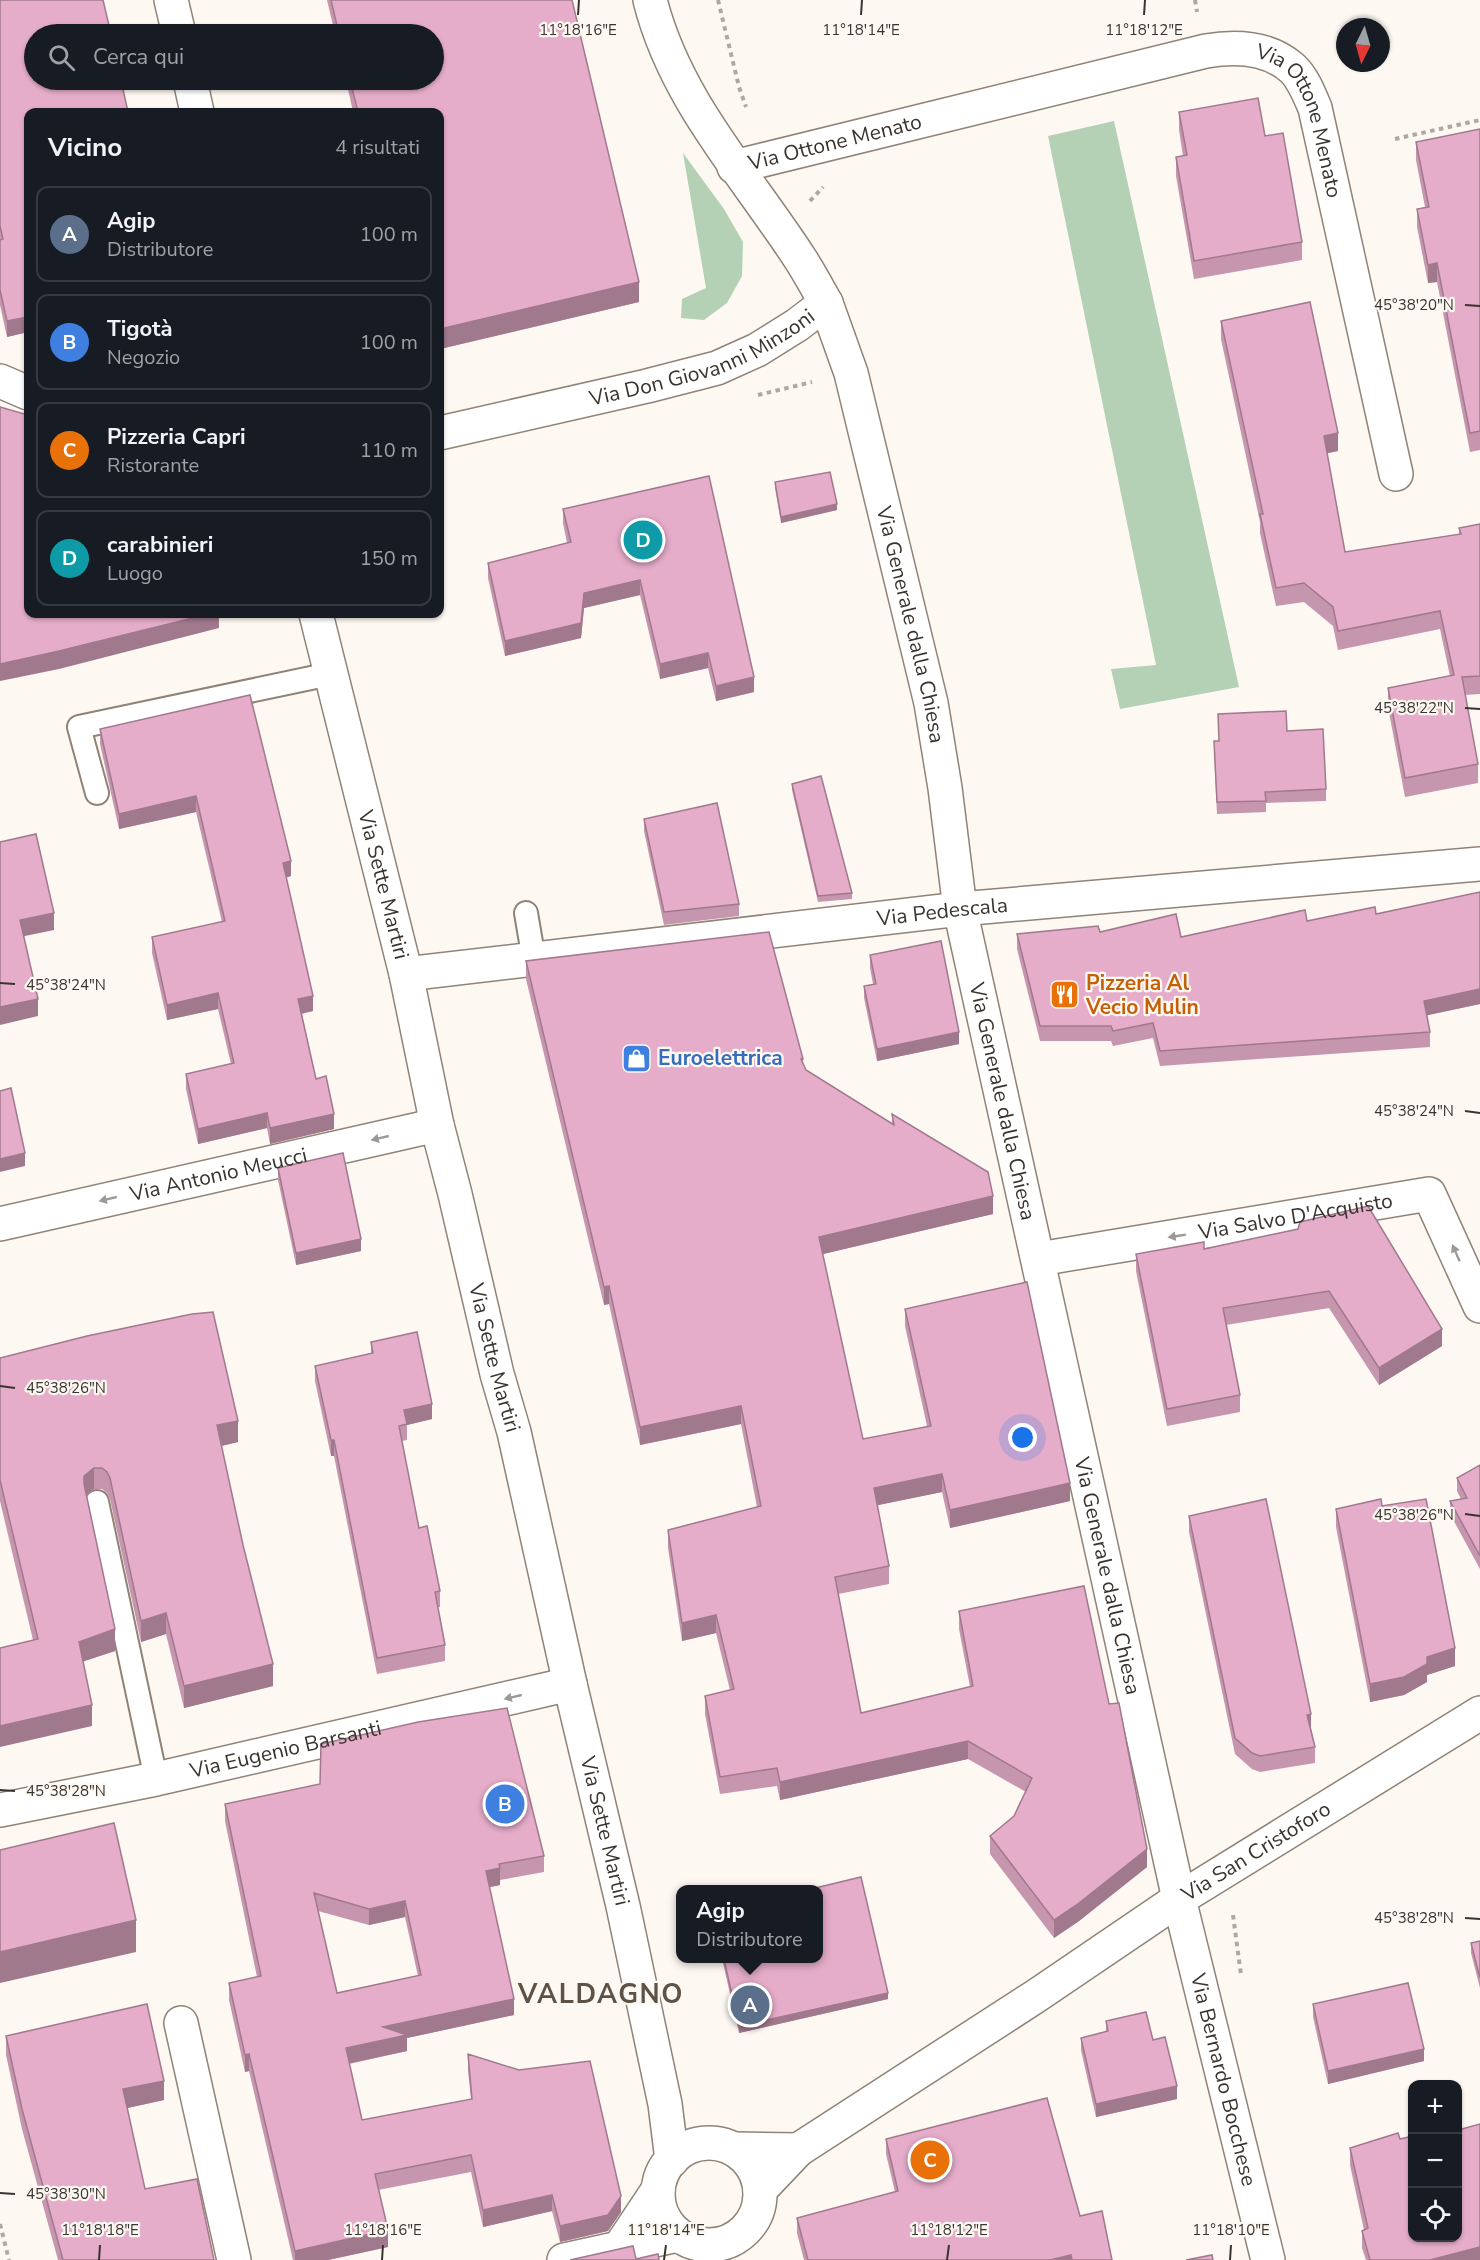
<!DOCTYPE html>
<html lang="it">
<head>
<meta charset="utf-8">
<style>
  :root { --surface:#171b24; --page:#20242c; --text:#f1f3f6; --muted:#9ea1a6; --line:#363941; --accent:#ea580c }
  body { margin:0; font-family:"Nunito Sans",sans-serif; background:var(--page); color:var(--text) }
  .controls { position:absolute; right:18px; bottom:18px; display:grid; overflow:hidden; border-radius:12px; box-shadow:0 2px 4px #0004 }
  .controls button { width:54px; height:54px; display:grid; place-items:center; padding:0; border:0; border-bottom:2px solid var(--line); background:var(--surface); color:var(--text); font:30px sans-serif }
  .compass { position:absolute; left:1336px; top:18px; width:54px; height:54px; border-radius:50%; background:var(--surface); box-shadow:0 2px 4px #0004; rotate:185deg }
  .you { position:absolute; left:1023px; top:1438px; width:21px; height:21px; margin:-15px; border:4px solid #fff; border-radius:50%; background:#1a73e8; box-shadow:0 0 0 9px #1a73e833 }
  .badge { display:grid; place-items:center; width:39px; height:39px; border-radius:50%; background:var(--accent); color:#fff; font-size:20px; font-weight:700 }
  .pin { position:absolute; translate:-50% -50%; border:3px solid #fff; box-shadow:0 2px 6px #0006 }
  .popup { position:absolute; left:676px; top:1885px; width:147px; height:78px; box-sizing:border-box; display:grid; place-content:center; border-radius:12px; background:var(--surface); filter:drop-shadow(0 2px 4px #0005); font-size:20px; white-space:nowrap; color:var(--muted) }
  .popup b { font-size:22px; color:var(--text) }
  .popup::after { content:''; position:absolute; left:50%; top:100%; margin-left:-12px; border:12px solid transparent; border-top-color:var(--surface) }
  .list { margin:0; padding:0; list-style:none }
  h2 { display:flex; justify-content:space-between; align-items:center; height:78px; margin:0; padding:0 24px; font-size:26px }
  h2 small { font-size:20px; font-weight:400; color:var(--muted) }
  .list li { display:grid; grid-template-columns:39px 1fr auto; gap:18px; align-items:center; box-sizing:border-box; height:96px; margin:0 12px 12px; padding:0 12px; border:2px solid var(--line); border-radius:12px }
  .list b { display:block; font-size:22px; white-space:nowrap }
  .list p { margin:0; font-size:20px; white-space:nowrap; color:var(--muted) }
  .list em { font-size:20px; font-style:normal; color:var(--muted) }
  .icon { flex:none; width:33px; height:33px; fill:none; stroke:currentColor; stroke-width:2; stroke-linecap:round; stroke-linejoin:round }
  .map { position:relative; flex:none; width:1480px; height:2260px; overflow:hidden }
  .search { position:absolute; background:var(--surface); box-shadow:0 2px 4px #0004; left:24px; top:24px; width:420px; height:66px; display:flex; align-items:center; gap:15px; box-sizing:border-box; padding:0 21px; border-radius:33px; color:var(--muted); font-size:22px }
  .panel { position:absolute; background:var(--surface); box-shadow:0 2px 4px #0004; left:24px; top:108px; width:420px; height:510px; border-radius:12px }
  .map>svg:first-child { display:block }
</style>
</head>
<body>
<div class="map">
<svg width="1480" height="2260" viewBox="0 0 1480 2260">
  <rect width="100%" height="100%" fill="#fdf8f2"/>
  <path fill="#b4d1b5" d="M1114,121L1239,687L1120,709L1111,669L1156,665L1048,136Z
    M683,153L724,209L743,242L742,276L727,303L704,320L681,318L682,299L706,288Z"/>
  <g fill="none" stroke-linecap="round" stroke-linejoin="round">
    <defs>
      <path id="service" d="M97,793L79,727L330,674
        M526,913L534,960
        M97,1502L156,1779"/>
      <g id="minor">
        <path id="s1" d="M734,167L1206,51C1235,46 1268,47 1292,68C1303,78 1309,94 1315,108L1396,474"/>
        <path id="s2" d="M826,303L851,373L931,703L945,788L960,909L1179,1899L1268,2260"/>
        <path d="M0,381L28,393"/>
        <path id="s3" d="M440,433L647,386L717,368L757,350L797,325L826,303C818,289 810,274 801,260C746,175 675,100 650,0"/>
        <path id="s4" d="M406,974L960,909L1480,864"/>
        <path id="s5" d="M0,1224L437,1125"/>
        <path id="s6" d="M1039,1259L1429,1194L1480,1306"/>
        <path id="s7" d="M0,1810L156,1779L570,1684"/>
        <path d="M181,2023L234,2260"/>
        <path d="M734,2149L798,2150"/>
        <path id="s8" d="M760,2190L798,2150L1036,1996L1179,1899L1480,1713"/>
        <path d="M620,2247L658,2190"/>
        <path d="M564,2260L678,2235"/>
      </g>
      <g id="secondary">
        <path d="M171,0L179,34"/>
        <path d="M190,80L197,112"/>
        <path id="s9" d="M316,614L406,974L437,1125L455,1194L497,1374L514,1432L570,1684L623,1906L665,2104L672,2160"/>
        <circle cx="709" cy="2194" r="51"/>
      </g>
    </defs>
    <use href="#service" stroke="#908376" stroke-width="26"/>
    <use href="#minor" stroke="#908376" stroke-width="36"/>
    <use href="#secondary" stroke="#908376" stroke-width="36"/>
    <path stroke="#ada8a2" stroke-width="4" stroke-dasharray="4.5 4.5" stroke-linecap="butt" d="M718,0L739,87L746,107
      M1195,0L1197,12
      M1395,139L1480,120
      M810,201L823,187
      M758,395L812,382
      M1233,1915L1241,1975
      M0,2224L9,2260"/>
    <use href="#service" stroke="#fff" stroke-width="22"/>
    <use href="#minor" stroke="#fff" stroke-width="33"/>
    <use href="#secondary" stroke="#fff" stroke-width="33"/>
  </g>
  <path fill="#c695ae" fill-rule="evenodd" d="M0,0L28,112V332L7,337L0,305Z
    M327,0H572L639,302L440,349V112H353L346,80H434V34H335Z
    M1179,112L1265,136L1302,242V260L1194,279L1176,176V157L1183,156L1179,130Z
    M1480,129V450L1470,452L1437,282L1428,283L1417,227V209L1425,207L1416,160V142Z
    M1221,321L1338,451L1327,453L1345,552L1459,534V528L1480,524V694L1465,695L1478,764V783L1405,797L1388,707V688L1450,676L1440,629L1338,650L1333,626L1304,602L1276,606L1260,533V522L1221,339Z
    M709,476L754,692L716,701L708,668L660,679L640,595L584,608L581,638L505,656L488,578V563L567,543L563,523V509Z
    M775,482L837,510L781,523L775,488Z
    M250,695L291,876L286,878L313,1011L302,1014L316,1079L334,1129L270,1144L267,1128L198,1144L186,1089V1074L231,1064L218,1009L167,1020L152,953V937L222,922L196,812L119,829L100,744V729Z
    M1218,714L1287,731L1326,789V801L1266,803V812L1217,814L1214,752L1219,741Z
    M792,784L852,893V899L818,902L792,790Z
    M644,819L739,904V916L664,925L644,831Z
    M1480,892V1004L1427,1015L1430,1032V1047L1160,1066L1153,1038L1113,1046L1111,1041H1040L1017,949V934L1100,932L1181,937L1307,921L1376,914Z
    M870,955L959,1044L877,1061L864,998V986L873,984L870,968Z
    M526,961L803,1059V1063L806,1070L892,1123V1114L993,1214L823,1254L863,1439L927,1426L905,1326V1309L1070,1501L950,1528L942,1492L877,1505L889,1566V1584L838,1594L861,1713L970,1687L959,1629V1611L1109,1704L1147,1867L1079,1921L1054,1938L990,1854V1836L1014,1816L1026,1792L968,1759L780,1800L777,1786L720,1794L705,1714V1696L730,1690L716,1633L682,1641L668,1548V1530L757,1507L741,1424L640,1445L609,1304L604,1305L526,979Z
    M278,1168L361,1251L296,1265L278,1180Z
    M1298,1229L1442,1346L1379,1385L1329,1308L1226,1325L1240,1395V1412L1167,1426L1136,1271V1254L1204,1249Z
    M371,1342L432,1419L407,1425V1440L402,1441L419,1528L440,1591V1607H438L445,1645V1661L377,1674L334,1456H331L315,1381V1366L371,1353Z
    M0,1358L238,1442L221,1446L273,1686L184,1708L166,1634L141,1642L110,1499L107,1493L102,1489H94L86,1496L115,1651L83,1661L92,1726L33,1640L0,1501Z
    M1480,1465V1569L1450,1514V1501L1461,1499L1457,1491V1478Z
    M1382,1506L1455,1666L1427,1675V1682L1404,1695L1370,1702L1336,1527V1509Z
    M1189,1516L1311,1728L1315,1747V1763L1260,1772L1252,1769L1235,1754L1189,1532Z
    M225,1804L544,1856V1872L500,1880V1885L489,1887L514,2015L407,2038V2051L349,2064L362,2120L471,2099L468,2071V2054L621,2212L608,2231L560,2242L552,2211L483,2227L471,2172L378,2190L388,2247L328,2260H293L249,2071L245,2072L229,2000V1983L257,1977L225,1821ZM318,1911L369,1925L405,1917L418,1976L337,1993Z
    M1480,1941V1988L1471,1953V1943Z
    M722,1959H819L888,1999L739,2033Z
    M1313,2004L1424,2061L1328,2084L1313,2017Z
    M1106,2021L1153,2040L1177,2099L1096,2117L1081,2050V2038L1106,2032Z
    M6,2036L164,2100L127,2108L145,2189L214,2260H58L22,2129L6,2055Z
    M886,2139L1080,2216L1112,2260H804L797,2233V2218L895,2192L886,2154Z
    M1400,2139L1480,2260H1366L1362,2248V2231L1364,2230L1350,2165V2148Z"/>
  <path fill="#a1798d" d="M1437,263V282L1428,283V265Z
    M639,282V302L440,349V329Z
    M28,317V332L7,337V321Z
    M1338,433V451L1324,454V436Z
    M837,504V510L781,523V517Z
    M640,580V595L584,608L581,638L505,656V641L584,593Z
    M209,614H219V628L59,669L0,681V664Z
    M708,653V668L660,679V664Z
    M754,677V692L716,701V686Z
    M196,796V812L119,829V814Z
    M291,861V876L283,878V863Z
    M54,913V930L20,937V920Z
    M1480,989V1004L1424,1016V1001Z
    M218,993V1009L167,1020V1005Z
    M313,996V1011L298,1014V999Z
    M38,999V1016L0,1025V1007Z
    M959,1032V1044L877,1061V1049Z
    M267,1113V1128L198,1144V1129Z
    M334,1114V1129L270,1144V1128Z
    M25,1153V1166L0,1172V1159Z
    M993,1196V1214L819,1255V1237Z
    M361,1239V1251L296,1265V1253Z
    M609,1286V1304L604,1305V1287Z
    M1442,1329V1346L1379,1385V1368Z
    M432,1404V1419L407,1425L404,1410Z
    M741,1406V1424L640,1445V1427Z
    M238,1421V1442L217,1447V1425Z
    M331,1440H334V1456H331Z
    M94,1468V1489L84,1497V1476Z
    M942,1474V1492L874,1506V1488Z
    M1070,1483V1501L950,1528V1510Z
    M166,1613V1634L141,1642V1621Z
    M716,1615V1633L682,1641V1623Z
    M115,1629V1651L79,1663V1642Z
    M1455,1648V1666L1427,1675V1657Z
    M273,1664V1686L184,1708V1686Z
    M1427,1664V1682L1404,1695L1370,1702V1684Z
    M92,1705V1726L0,1747V1726Z
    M1311,1714V1730L1307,1715Z
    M968,1741V1759L780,1800V1782Z
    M1147,1849V1867L1079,1921L1054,1938V1920Z
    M500,1868V1885L486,1888V1871Z
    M405,1901V1917L369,1925V1909Z
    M136,1920V1952L0,1983V1952Z
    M888,1993V1999L739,2033V2026Z
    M514,1999V2015L407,2038V2051L346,2064V2048L383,2027Z
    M1424,2049V2061L1328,2084V2071Z
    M249,2054V2071L245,2072V2055Z
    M164,2081V2100L123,2109V2089Z
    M1177,2086V2099L1096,2117V2104Z
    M552,2195V2211L483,2227V2210Z
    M621,2196V2212L608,2231L560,2242V2226Z
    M388,2230V2247L328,2260H295V2251Z
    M1480,2247V2260H1430Z
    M1071,2255V2260H1050Z"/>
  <path fill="#e6adca" stroke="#a1798d" stroke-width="1.5" fill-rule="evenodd" d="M0,0H103L111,34H34V80H121L128,112H28V317L7,321L0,290V240L3,239L0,226Z
    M331,0H572L639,282L440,329V112H358L350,80H434V34H339Z
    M1258,98L1265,136L1283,133L1302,242L1194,261L1176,157L1187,155L1179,112Z
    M1480,129V431L1470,433L1437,263L1428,265L1417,209L1429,207L1416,142Z
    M1310,302L1338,433L1324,436L1345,552L1461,534L1459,528L1480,524V676L1462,677L1478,764L1405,778L1388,688L1454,675L1440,611L1338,631L1333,607L1304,583L1276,588L1260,514H1263L1221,321Z
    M0,407L28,415V614H209L59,651L0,664Z
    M830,472L837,504L781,517L775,482Z
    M709,476L754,677L716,686L708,653L660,664L640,580L584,593L581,623L505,641L488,563L571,542L563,509Z
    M250,695L291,861L283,863L313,996L298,999L316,1079L326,1076L334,1114L270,1128L267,1113L198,1129L186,1074L234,1063L218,993L167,1005L152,937L225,921L196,796L119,814L100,729Z
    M1286,711L1287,731L1323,729L1326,789L1265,792L1266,801L1217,802L1214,741H1219L1218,714Z
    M821,776L852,893L818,896L792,784Z
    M717,803L739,904L664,912L644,819Z
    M36,834L54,913L20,920L38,999L0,1007V842Z
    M1480,892V989L1424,1001L1430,1032L1160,1051L1153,1023L1113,1031L1111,1026H1040L1017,934L1098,926L1100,932L1176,914L1181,937L1305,910L1307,921L1375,907L1376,914Z
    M769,932L803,1059H801L806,1070L894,1125L892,1114L988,1172L993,1196L819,1237L863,1439L931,1426L905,1309L1027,1282L1070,1483L950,1510L942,1474L874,1488L889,1566L835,1577L861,1713L973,1686L959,1611L1084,1586L1109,1704L1119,1703L1147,1849L1079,1903L1054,1920L990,1836L1014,1816L1032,1778L968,1741L780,1782L777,1768L720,1777L705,1696L734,1689L716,1615L682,1623L668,1530L761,1506L741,1406L640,1427L609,1286L604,1287L526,961Z
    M941,941L959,1032L877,1049L864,986L876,984L870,955Z
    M11,1088L25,1153L0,1159V1091Z
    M343,1153L361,1239L296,1253L278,1168Z
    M1368,1206L1442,1329L1379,1368L1329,1291L1223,1308L1240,1395L1167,1409L1136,1254L1204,1242V1249L1298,1229L1300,1222Z
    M213,1312L238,1421L217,1425L243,1545L273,1664L184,1686L166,1613L141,1621L110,1478L107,1472L102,1468H94L84,1476V1484L115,1629L79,1642L92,1705L0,1726V1648L38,1639L0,1480V1358L87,1336L192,1314Z
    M417,1332L432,1404L404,1410L407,1424L399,1426L419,1528L427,1526L440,1591L435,1592L445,1645L377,1658L334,1440H331L315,1366L373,1353L371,1342Z
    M1480,1465V1556L1450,1501L1467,1498L1457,1478Z
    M1266,1499L1311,1714L1307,1715L1315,1747L1260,1756L1252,1753L1235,1738L1189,1516Z
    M1381,1499L1382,1506L1426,1499L1455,1648L1427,1657V1664L1404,1677L1370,1684L1336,1509Z
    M507,1708L544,1856L499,1864L500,1868L486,1871L514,1999L383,2027L407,2035L346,2048L362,2120L472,2099L468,2054L519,2070L590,2061L621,2196L608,2215L560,2226L552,2195L483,2210L471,2155L375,2174L388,2230L295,2251L249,2054L245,2055L229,1983L261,1976L225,1804L320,1784L321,1744L418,1722ZM314,1893L369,1909L405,1901L421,1975L337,1993Z
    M114,1823L136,1920L0,1952V1850Z
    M861,1877L888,1993L739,2026L724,1959H819V1890H807Z
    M1480,1941V1978L1471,1943Z
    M1408,1983L1424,2049L1328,2071L1313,2004Z
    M147,2004L164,2081L123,2089L145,2189L197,2179L214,2260H63L22,2109L6,2036Z
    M1146,2012L1153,2040L1165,2037L1177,2086L1096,2104L1081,2038L1108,2031L1106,2021Z
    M1047,2098L1080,2216L1102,2211L1112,2260H1072L1071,2255L1050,2260H808L797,2218L898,2191L886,2139Z
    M1480,2124V2247L1430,2260H1370L1362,2231L1368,2228L1350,2148L1398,2133L1400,2139L1413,2136V2238H1458V2130Z
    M633,2246L636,2259L658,2254L659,2260H570Z
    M1212,2255L1213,2260H1186Z"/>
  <defs><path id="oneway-solid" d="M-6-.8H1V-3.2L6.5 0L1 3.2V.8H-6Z" transform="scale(1.5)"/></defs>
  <g fill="#9c9a97">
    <use href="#oneway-solid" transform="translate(380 1138) rotate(167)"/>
    <use href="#oneway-solid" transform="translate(108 1199) rotate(167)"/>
    <use href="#oneway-solid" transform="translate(1177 1236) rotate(171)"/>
    <use href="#oneway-solid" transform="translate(1456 1253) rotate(-114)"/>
    <use href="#oneway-solid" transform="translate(513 1697) rotate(167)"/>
  </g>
  <path fill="none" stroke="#39342f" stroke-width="2" d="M578,15L579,0M861,15L862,0M1144,15L1145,0M1465,305L1480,306M1465,708L1480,709M0,983L15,984M1465,1111L1480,1113M0,1386L15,1388M1465,1514L1480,1516M0,1790L15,1791M1465,1918L1480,1919M0,2193L15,2194M99,2260L100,2245M382,2260L383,2245M664,2260L666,2245M947,2260L949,2245M1230,2260L1231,2245"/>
  <defs>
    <symbol id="restaurant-square" viewBox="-11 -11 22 22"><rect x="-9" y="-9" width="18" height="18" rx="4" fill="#e8710a" stroke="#fdf8f2"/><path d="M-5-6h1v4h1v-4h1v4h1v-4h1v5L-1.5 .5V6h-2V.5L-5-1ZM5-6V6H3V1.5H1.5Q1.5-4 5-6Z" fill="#fff"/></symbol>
    <symbol id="shop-square" viewBox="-11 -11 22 22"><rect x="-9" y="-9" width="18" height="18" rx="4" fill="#3f7fe0" stroke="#fdf8f2"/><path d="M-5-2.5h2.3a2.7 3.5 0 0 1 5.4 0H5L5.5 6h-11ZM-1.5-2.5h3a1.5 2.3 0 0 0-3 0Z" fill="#fff"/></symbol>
  </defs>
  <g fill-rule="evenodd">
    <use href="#restaurant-square" x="1048" y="978" width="33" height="33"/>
    <use href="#shop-square" x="620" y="1042" width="33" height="33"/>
  </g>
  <g text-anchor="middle" stroke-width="4.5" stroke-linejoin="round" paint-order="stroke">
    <g font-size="21" fill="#39342f" stroke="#fdf8f2">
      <text dy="7" stroke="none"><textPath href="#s1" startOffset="626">Via Ottone Menato</textPath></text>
      <text dy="7" stroke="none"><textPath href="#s1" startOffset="104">Via Ottone Menato</textPath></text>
      <text dy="7" stroke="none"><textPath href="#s3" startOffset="274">Via Don Giovanni Minzoni</textPath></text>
      <text dy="7" stroke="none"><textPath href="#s2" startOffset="333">Via Generale dalla Chiesa</textPath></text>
      <text dy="7" stroke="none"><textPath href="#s9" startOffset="279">Via Sette Martiri</textPath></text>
      <text dy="7" stroke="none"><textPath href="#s4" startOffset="540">Via Pedescala</textPath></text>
      <text dy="7" stroke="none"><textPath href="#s2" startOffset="819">Via Generale dalla Chiesa</textPath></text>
      <text dy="7" stroke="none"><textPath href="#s5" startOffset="224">Via Antonio Meucci</textPath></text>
      <text dy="7" stroke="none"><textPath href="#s6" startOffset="260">Via Salvo D'Acquisto</textPath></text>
      <text dy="7" stroke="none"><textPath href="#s9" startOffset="765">Via Sette Martiri</textPath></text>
      <text dy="7" stroke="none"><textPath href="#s2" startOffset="1305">Via Generale dalla Chiesa</textPath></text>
      <text dy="7" stroke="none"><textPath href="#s7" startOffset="292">Via Eugenio Barsanti</textPath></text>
      <text dy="7" stroke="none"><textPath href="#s9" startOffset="1251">Via Sette Martiri</textPath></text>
      <text dy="7" stroke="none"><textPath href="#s8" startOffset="602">Via San Cristoforo</textPath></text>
      <text dy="7" stroke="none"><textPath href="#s2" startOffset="1822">Via Bernardo Bocchese</textPath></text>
    </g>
    <g font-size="21" font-weight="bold" fill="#c56008" stroke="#fdf8f2" text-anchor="start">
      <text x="1086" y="990">Pizzeria Al<tspan x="1086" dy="24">Vecio Mulin</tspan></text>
    </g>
    <g font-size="21" font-weight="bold" fill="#366cbe" stroke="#fdf8f2" text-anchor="start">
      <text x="658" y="1065">Euroelettrica</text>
    </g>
    <g font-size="27" font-weight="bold" letter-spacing="1.5" fill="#5e5246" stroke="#fdf8f2">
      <text x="601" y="2003">VALDAGNO</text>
    </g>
  </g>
  <g font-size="15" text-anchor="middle" fill="#39342f" stroke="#fdf8f2" stroke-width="4.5" stroke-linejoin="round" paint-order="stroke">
    <text x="578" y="35">11°18'16"E</text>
    <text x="861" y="35">11°18'14"E</text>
    <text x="1144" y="35">11°18'12"E</text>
    <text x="1414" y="310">45°38'20"N</text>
    <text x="1414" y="713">45°38'22"N</text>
    <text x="66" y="990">45°38'24"N</text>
    <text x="1414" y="1116">45°38'24"N</text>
    <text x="66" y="1393">45°38'26"N</text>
    <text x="1414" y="1520">45°38'26"N</text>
    <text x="66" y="1796">45°38'28"N</text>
    <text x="1414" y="1923">45°38'28"N</text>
    <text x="66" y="2199">45°38'30"N</text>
    <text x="100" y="2235">11°18'18"E</text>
    <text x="383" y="2235">11°18'16"E</text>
    <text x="666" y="2235">11°18'14"E</text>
    <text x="949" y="2235">11°18'12"E</text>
    <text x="1231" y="2235">11°18'10"E</text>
  </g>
</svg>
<div class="controls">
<button>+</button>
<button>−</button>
<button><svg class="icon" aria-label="locate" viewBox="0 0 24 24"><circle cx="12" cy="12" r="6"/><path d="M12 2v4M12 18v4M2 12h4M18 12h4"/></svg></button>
</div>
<svg class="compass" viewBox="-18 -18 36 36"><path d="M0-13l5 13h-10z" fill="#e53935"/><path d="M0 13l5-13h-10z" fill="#9ea1a6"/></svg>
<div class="you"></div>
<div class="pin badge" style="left:750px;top:2005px;background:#5c6f8a">A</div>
<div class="popup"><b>Agip</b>Distributore</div>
<div class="pin badge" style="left:505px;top:1804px;background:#3f7fe0">B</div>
<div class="pin badge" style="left:930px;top:2160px;background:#e8710a">C</div>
<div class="pin badge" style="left:643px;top:540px;background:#0f9aa8">D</div>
<div class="search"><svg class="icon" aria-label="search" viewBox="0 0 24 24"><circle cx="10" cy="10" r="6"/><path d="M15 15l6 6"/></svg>Cerca qui</div>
<section class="panel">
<h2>Vicino<small>4 risultati</small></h2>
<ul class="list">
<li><span class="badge" style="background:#5c6f8a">A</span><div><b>Agip</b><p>Distributore</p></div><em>100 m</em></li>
<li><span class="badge" style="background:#3f7fe0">B</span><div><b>Tigotà</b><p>Negozio</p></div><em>100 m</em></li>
<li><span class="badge" style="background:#e8710a">C</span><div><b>Pizzeria Capri</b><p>Ristorante</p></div><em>110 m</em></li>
<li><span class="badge" style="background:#0f9aa8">D</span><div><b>carabinieri</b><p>Luogo</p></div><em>150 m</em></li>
</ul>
</section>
</div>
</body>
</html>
